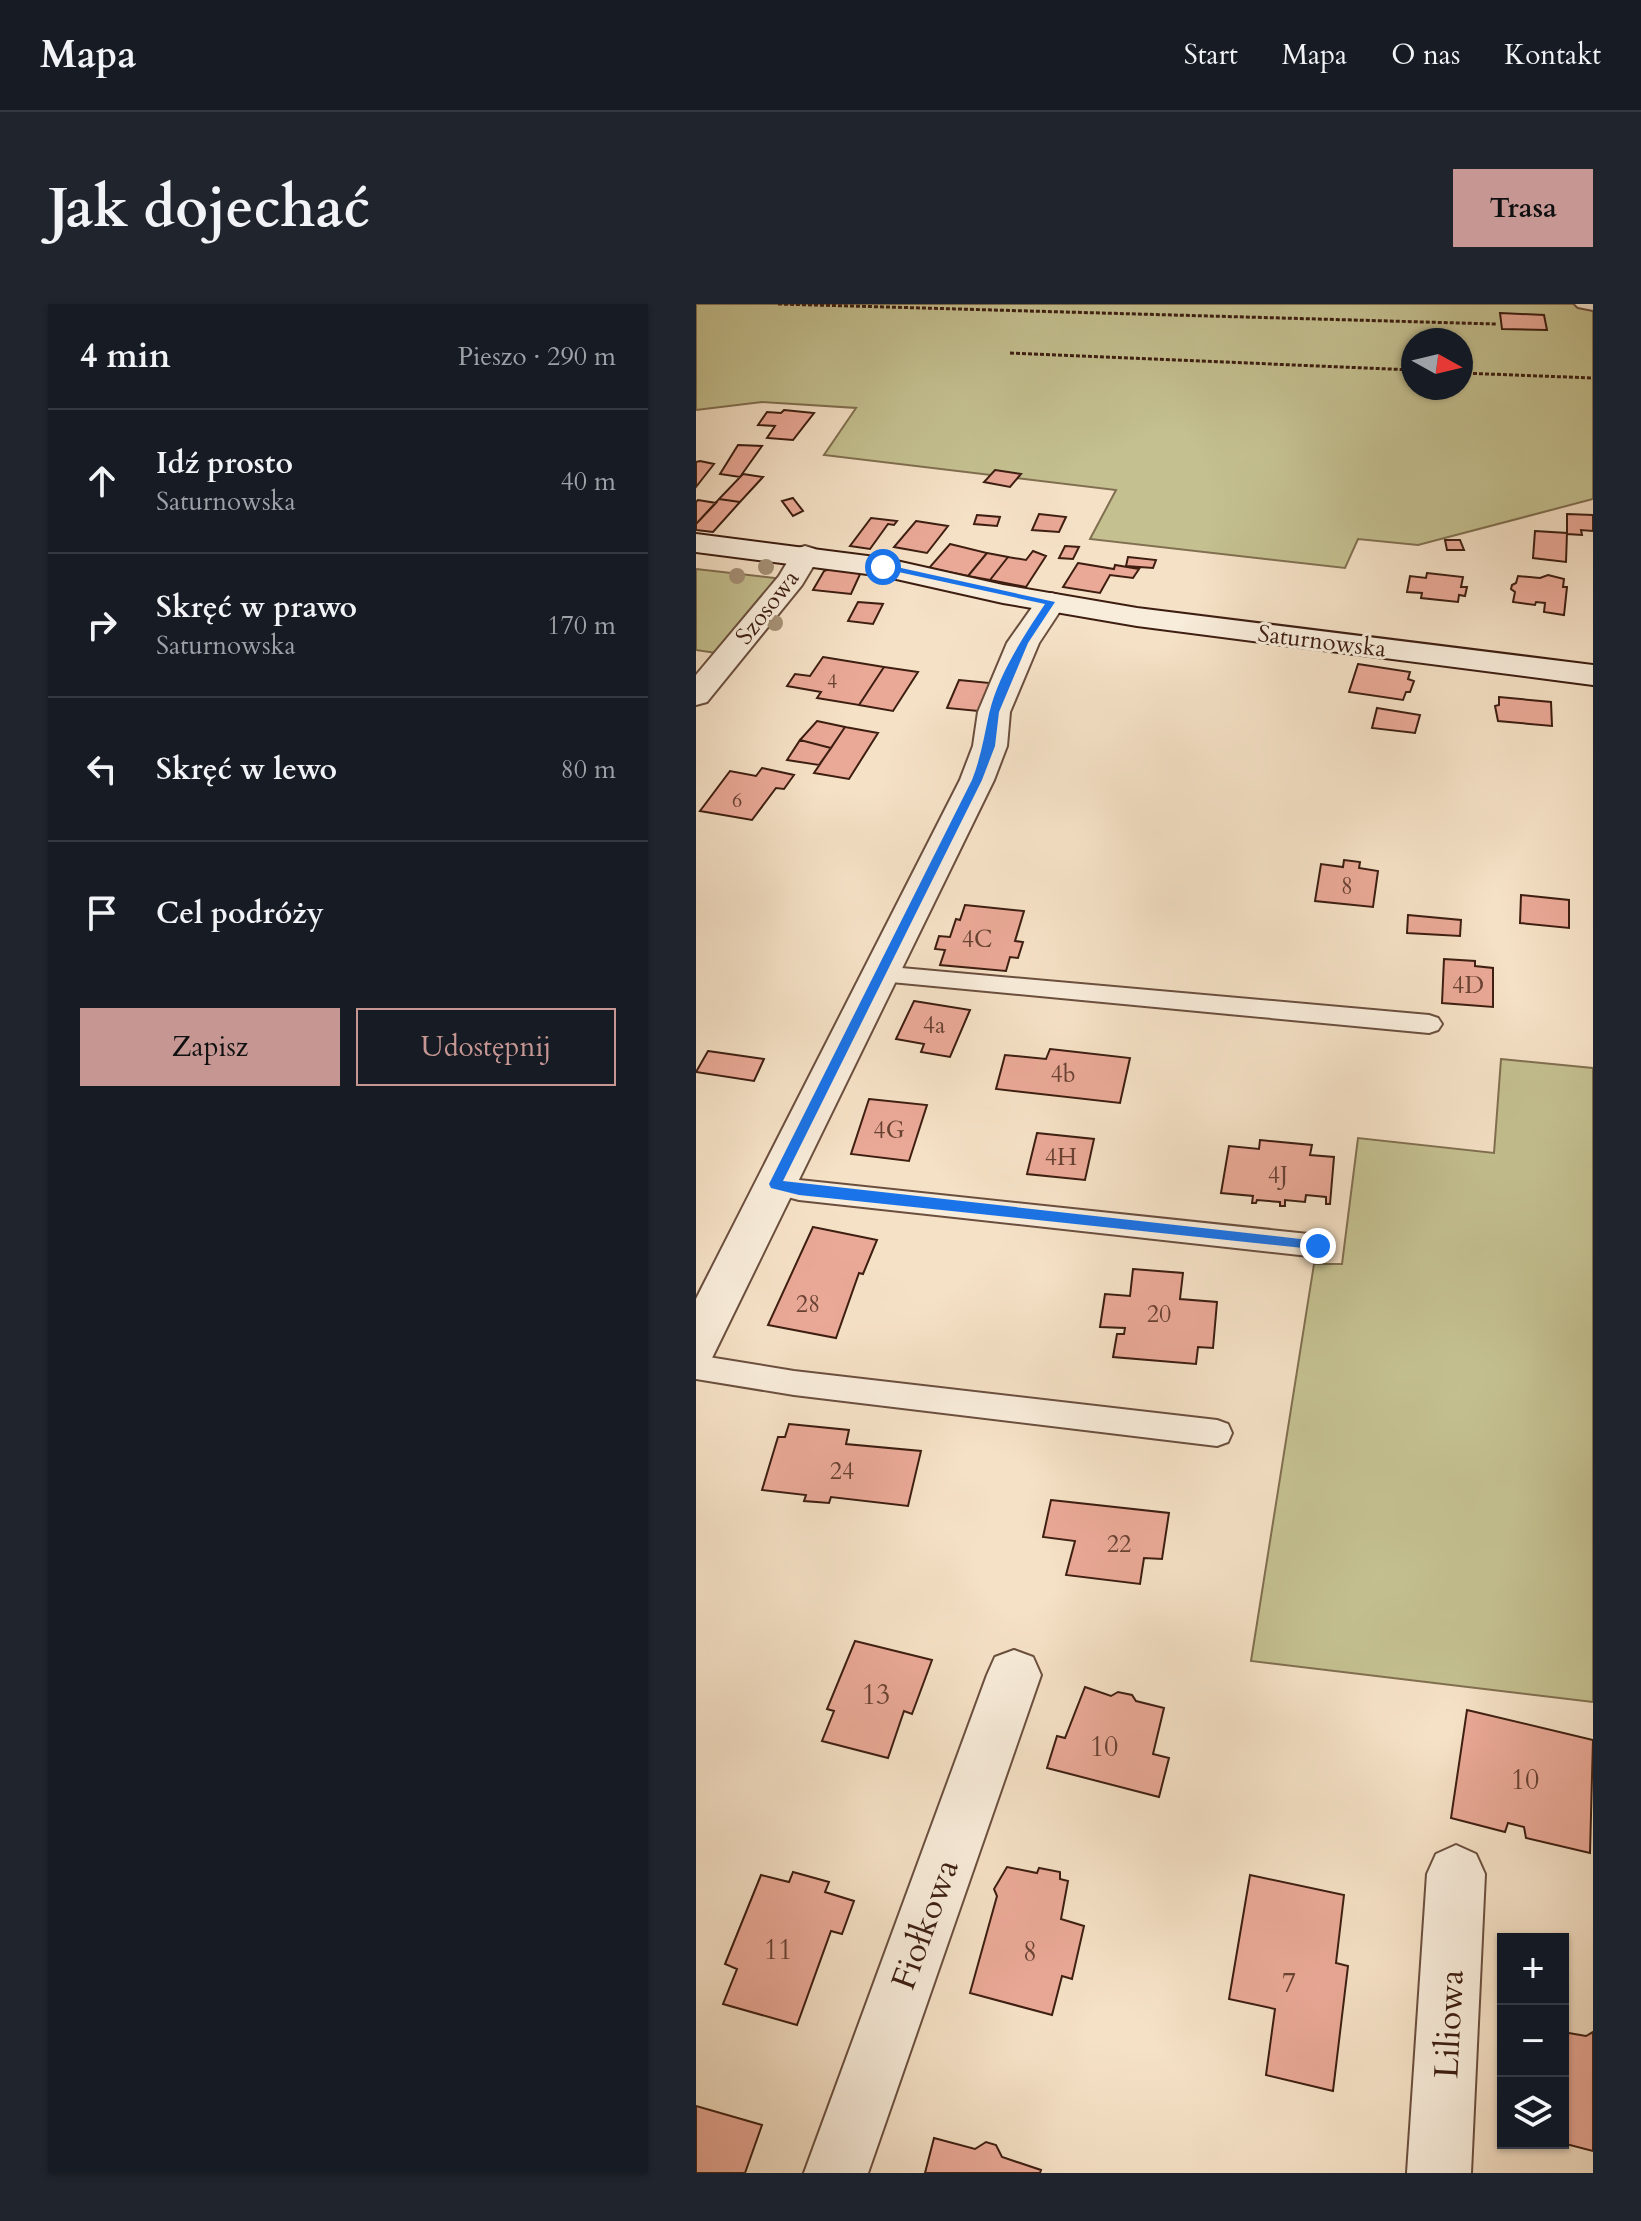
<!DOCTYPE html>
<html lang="pl">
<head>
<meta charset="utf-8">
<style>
  :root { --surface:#171b24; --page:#20242c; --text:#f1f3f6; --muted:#9ea1a6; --line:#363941; --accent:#c59692 }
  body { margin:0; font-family:Cardo,serif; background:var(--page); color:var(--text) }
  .controls { position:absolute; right:24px; bottom:24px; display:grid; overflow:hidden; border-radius:0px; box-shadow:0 2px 6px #0004 }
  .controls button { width:72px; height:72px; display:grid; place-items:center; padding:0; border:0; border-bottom:2px solid var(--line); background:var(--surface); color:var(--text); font:40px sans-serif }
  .compass { position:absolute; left:705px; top:24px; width:72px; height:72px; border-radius:50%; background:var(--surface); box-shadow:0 2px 6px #0004; rotate:98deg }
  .stop { position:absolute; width:24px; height:24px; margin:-18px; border:6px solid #1a73e8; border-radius:50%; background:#fff }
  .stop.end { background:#1a73e8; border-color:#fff; box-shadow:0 2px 8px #0008 }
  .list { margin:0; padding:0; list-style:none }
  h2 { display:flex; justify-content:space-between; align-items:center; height:104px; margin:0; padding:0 32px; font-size:34px }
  h2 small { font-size:26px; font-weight:400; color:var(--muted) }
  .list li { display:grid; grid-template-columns:52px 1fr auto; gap:24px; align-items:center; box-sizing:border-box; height:144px; padding:0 32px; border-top:2px solid var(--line) }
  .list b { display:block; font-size:30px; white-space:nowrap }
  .list p { margin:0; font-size:26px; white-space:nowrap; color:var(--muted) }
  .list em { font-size:26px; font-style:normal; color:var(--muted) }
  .actions { display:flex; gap:16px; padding:24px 32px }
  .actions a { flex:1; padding:18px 0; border:2px solid var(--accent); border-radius:0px; text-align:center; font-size:28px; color:var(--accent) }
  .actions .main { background:var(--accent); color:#111 }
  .icon { flex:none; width:44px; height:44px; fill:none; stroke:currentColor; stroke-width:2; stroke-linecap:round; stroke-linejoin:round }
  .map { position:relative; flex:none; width:897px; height:1869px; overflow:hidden; border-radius:0px }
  header { display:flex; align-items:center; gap:48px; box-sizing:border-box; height:112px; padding:0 40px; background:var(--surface); border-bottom:2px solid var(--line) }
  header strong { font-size:38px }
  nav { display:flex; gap:44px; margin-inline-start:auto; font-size:28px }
  .intro { display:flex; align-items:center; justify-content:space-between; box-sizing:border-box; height:192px; padding:0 48px }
  h1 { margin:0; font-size:56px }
  .button { padding:20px 36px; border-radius:0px; background:var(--accent); color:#111; font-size:28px; font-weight:700 }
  main { display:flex; gap:48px; padding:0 48px }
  aside { flex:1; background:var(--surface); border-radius:0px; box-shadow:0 2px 6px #0004 }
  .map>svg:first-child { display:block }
</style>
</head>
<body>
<header>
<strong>Mapa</strong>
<nav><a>Start</a><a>Mapa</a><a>O nas</a><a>Kontakt</a></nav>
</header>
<div class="intro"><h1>Jak dojechać</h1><a class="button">Trasa</a></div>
<main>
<aside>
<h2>4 min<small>Pieszo · 290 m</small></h2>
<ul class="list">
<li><svg class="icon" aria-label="ahead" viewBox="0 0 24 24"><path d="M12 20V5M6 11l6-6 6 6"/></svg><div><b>Idź prosto</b><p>Saturnowska</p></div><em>40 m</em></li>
<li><svg class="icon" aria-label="right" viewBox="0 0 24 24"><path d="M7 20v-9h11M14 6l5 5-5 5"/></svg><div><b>Skręć w prawo</b><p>Saturnowska</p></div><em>170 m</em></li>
<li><svg class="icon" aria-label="left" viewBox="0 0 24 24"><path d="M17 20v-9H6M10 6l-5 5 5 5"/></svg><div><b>Skręć w lewo</b></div><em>80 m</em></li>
<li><svg class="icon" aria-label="arrive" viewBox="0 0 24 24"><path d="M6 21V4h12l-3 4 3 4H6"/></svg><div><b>Cel podróży</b></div></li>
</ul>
<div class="actions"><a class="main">Zapisz</a><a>Udostępnij</a></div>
</aside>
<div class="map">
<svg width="897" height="1869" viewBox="0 0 897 1869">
  <rect width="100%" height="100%" fill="#f5e1c6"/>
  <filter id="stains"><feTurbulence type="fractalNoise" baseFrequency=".0025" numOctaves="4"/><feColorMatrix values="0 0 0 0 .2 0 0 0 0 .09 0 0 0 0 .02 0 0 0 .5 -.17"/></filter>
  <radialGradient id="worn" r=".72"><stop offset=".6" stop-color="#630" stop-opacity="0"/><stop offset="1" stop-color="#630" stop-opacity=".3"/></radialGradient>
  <path fill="#c4c090" stroke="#806f50" stroke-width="2" fill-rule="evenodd" d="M0,0H897V195L722,241L662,235L649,264L394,235L420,186L128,151L160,104L66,98L0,106ZM717,36H765V84H717Z
    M0,265L87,275L20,349L0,346Z
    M805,755L897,764V1398L555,1357L618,960H646L662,834L798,849Z"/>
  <path fill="#eaa997" stroke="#3d1e11" stroke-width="2" d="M804,9L848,11L851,26L806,25Z
    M88,106L118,109L97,136L71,134L79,122L62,121L71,108L85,109Z
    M42,141L66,142L44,173L24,170Z
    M4,157L18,160L0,183V158Z
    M299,166L325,170L314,183L288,178Z
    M47,170L67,173L44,198L23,195Z
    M97,194L107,207L97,212L86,197Z
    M23,195L44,198L17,228L0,226V220Z
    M2,196L20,199L0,220V198Z
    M343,210L370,213L363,228L336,226Z
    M871,210L897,211V227L885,226L886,231L871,230Z
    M281,211L304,213L301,222L278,220Z
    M175,214L201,217L198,221L192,220L174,245L154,242Z
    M220,217L252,222L231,249L198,243Z
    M839,227L871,229L870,258L837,254Z
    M749,236H764L768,246H751Z
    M254,240L291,249L272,272L233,264Z
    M369,242L383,243L377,255L363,254Z
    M337,247L350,252L330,283L294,276L312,253L330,256Z
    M291,249L312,253L294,276L272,272Z
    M432,253L460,256L457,264L430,262Z
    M382,259L418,265L419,261L443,265L437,274L414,271L404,289L367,283Z
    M136,264L165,268L155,290L117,286L128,267Z
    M731,269L767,273L765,283H771L769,292L763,291L762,298L725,294L726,289L711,288L714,272L730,274Z
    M852,271L868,275L867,283H871L868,311L848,308L849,299L840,298L839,301L817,298L819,288L815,285L816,281L820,279L822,272L844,274Z
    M162,298L187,300L177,320L152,317Z
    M127,353L188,363L163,401L121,394L125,388L91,382L99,370L114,372Z
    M662,360L714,368L712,375L718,377L714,388H710L707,396L653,388Z
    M188,363L222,368L197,407L163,401Z
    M263,376L294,379L282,407L251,404Z
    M803,393L855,398L856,422L802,417L799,402L803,401Z
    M681,404L724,411L719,429L676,424Z
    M121,417L149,423L135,444L104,436Z
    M149,423L182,429L153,475L118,469Z
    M104,436L135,444L123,461L91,456Z
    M66,464L98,471L88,485L80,484L56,516L4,507L34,467L60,472Z
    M648,556L664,558L663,564L682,567L677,603L619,597L625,560L647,563Z
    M825,591L873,596V624L824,619Z
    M269,601L328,607L319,637L327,638L322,654L314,653L310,667L244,661L249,646L239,645L243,632L254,633L260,615L264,616Z
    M712,611L765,616L764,632L711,629Z
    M748,655L779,657V662L797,664V703L746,699Z
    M218,697L274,706L254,753L225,748L228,740L200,735Z
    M354,745L434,754L424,799L300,785L309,751L350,755Z
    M12,747L68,755L58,777L0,768Z
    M173,795L231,801L213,857L155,850Z
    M341,829L398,835L389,876L331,870Z
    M564,836L616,841L614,851L638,853L634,900H630V893L610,891L609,898L589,896V902H584V898L561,896L560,899H556L557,892L525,889L533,842L563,845Z
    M117,923L181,936L167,970L163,969L140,1034L72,1021Z
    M437,965L487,969L484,995L521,998L517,1044L502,1043L500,1060L417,1053L421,1030H428L429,1024L404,1023L409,990L434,992Z
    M93,1120L153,1126L150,1140L225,1147L212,1202L135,1193L133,1199L108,1197L110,1191L66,1186L82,1133H89Z
    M355,1196L473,1209L466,1255L448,1254L444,1280L370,1271L379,1237L347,1233Z
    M159,1337L236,1356L216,1410L208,1407L192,1454L126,1437L138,1407L131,1405Z
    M389,1383L415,1392L422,1388L436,1391L440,1397L468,1404L457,1450L473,1454L463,1493L351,1464L361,1432L369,1434Z
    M771,1406L897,1436L894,1549L830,1534L828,1523L812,1519L809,1528L755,1514Z
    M311,1563L341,1569L343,1564L364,1568V1575L372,1577L365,1615L388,1622L376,1675L366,1672L356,1711L274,1689L301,1592L298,1585Z
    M97,1568L133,1578L129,1588L158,1597L146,1630L135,1627L101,1721L27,1700L41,1665L29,1660L65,1571L93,1578Z
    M554,1571L648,1591L640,1659L652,1662L637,1787L570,1771L579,1705L533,1695Z
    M867,1728L890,1732L897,1728V1847L866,1839Z
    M0,1802L66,1821L49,1869H0Z
    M238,1834L279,1845L290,1838L300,1841L306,1853L345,1866L344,1869H229Z"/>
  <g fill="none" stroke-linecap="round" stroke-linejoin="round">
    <defs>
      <path id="lane" d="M879,0H897V6L882,3Z
        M183,662L733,711L742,714L746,720L742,726L733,729L174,676L171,670L174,664Z
        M79,870L103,876L622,931L632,934L636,942L632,950L622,953L103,896L69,887L65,880L69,873Z
        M0,1051L98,1067L521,1116L532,1120L536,1129L532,1138L521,1142L98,1091L0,1075Z"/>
      <path id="street" d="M109,242L119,245L124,251L106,281L11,398L0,401V371L83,272L99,245Z
        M355,289L366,292L370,298L343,339L314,408L311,442L298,476L16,1054L0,1060V995L264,476L277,442L282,408L311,339L344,292Z
        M318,1346L337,1353L345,1371L172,1869H108L291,1371L299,1353Z
        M760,1541L780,1550L789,1570L775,1869H711L731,1570L740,1550Z"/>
      <path id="secondary" d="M0,230L187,254L307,281L441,304L897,361V381L441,322L307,299L187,272L0,248Z"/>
    </defs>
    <use href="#lane" stroke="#6b4f3e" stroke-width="4"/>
    <use href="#street" stroke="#6b4f3e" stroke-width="4"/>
    <use href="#secondary" stroke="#3d1e11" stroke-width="4"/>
    <path stroke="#3d1e11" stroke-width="3" stroke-dasharray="4 2" stroke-linecap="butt" d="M82,0L800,20
      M314,49L717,66
      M765,69L897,74"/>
    <use href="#lane" fill="#f8ecda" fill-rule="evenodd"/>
    <use href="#street" fill="#f8ecda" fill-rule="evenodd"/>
    <use href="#secondary" fill="#f8ecda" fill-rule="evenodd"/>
  </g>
  <g fill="#a69177">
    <circle cx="70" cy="263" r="8"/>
    <circle cx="41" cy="272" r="8"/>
    <circle cx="79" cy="319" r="8"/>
  </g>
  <path fill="#1a73e8" d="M187,260L359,298L332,339L303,408L299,442L286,476L87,877L622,937L628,942L626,946L103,891L75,884L73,880L276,476C285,453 288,433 293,410C302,371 327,333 349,300L184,264Z"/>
  <g text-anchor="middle" stroke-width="6" stroke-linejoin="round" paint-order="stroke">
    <g font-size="20" fill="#684132">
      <text x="136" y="384">4</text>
      <text x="41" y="503">6</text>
    </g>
    <g font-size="24" fill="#3d1e11" stroke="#f8ecda">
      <text transform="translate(71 303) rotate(-52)" y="8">Szosowa</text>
      <text transform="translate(626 337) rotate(7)" y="8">Saturnowska</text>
    </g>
    <g font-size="24" fill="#684132">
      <text x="651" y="590">8</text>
      <text x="281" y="643">4C</text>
      <text x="772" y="689">4D</text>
      <text x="238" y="729">4a</text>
      <text x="367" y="778">4b</text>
      <text x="193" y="834">4G</text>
      <text x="365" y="861">4H</text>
      <text x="582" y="879">4J</text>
      <text x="112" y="1008">28</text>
      <text x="463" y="1018">20</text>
      <text x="146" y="1175">24</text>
      <text x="423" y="1248">22</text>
    </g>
    <g font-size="28" fill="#684132">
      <text x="180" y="1400">13</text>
      <text x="408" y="1452">10</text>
      <text x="829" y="1485">10</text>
      <text x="82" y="1655">11</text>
      <text x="334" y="1657">8</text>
      <text x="593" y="1688">7</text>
    </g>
    <g font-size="34" fill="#3d1e11" stroke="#f8ecda">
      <text transform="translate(228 1620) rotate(-70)" y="12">Fiołkowa</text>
      <text transform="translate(752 1720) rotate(-87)" y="12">Liliowa</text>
    </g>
  </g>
  <rect width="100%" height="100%" filter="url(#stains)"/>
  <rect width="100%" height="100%" fill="url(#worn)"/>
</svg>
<div class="controls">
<button>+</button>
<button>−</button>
<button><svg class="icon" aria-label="layers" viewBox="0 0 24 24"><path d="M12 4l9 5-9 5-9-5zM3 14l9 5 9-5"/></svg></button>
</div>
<svg class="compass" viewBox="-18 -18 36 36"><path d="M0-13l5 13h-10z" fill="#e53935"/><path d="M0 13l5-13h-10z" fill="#9ea1a6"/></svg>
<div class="stop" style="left:187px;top:263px"></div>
<div class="stop end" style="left:622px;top:942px"></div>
</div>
</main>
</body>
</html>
